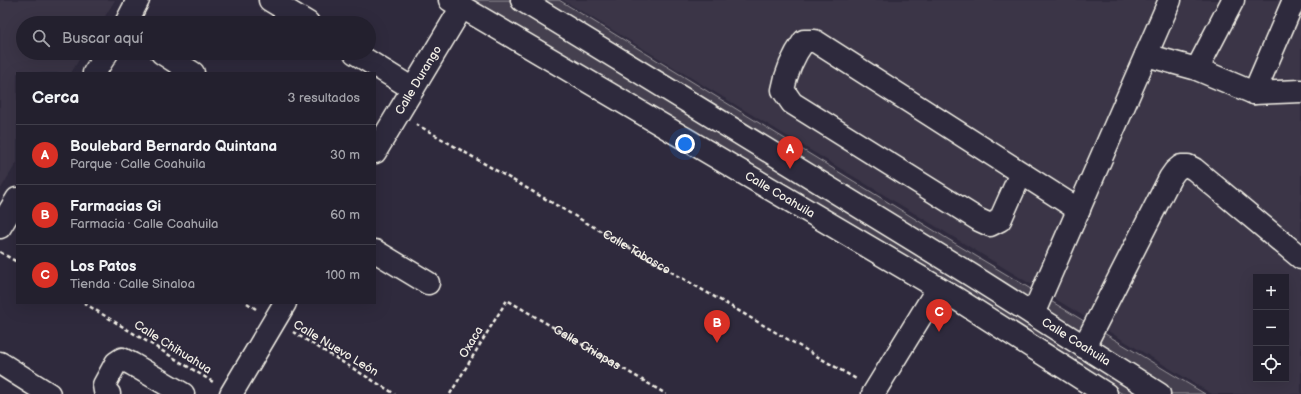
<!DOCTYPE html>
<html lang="es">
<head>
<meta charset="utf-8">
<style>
  :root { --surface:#23202e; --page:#2b2836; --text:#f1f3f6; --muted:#a3a3aa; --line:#403e4a; --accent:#d93025 }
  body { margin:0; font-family:"Balsamiq Sans",sans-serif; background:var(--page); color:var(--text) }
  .controls { position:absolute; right:12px; bottom:12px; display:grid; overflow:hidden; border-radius:0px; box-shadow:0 4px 16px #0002 }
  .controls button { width:36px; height:36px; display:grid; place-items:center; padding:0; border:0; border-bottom:1px solid var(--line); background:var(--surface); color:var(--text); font:20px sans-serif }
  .you { position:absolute; left:685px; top:144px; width:14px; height:14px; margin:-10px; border:3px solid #fff; border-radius:50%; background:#1a73e8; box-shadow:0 0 0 6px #1a73e833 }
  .badge { display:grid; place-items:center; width:26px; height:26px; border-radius:50%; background:var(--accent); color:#fff; font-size:13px; font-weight:700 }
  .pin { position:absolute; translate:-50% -33px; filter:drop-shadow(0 1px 2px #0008) }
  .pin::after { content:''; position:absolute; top:21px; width:14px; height:12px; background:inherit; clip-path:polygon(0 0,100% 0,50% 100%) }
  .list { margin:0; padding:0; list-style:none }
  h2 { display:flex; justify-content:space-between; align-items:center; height:52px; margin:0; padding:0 16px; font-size:17px }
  h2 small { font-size:13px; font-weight:400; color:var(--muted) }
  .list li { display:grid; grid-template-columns:26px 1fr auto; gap:12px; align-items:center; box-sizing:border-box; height:60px; padding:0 16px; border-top:1px solid var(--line) }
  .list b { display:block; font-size:15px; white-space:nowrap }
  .list p { margin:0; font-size:13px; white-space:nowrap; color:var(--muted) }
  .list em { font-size:13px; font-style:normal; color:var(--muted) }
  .icon { flex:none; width:22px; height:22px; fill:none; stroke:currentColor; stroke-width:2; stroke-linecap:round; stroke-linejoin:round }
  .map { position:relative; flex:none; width:1301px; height:394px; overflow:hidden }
  .search { position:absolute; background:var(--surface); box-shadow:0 4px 16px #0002; left:16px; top:16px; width:360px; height:44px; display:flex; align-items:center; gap:10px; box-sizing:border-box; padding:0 14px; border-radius:22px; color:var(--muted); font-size:15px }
  .panel { position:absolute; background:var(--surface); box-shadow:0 4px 16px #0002; left:16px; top:72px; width:360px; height:232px; border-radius:0px }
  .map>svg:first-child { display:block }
</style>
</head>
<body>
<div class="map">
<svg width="1301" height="394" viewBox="0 0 1301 394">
  <rect width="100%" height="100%" fill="#2f2a3d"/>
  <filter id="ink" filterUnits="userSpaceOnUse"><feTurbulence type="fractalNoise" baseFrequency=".025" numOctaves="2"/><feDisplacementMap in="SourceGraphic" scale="8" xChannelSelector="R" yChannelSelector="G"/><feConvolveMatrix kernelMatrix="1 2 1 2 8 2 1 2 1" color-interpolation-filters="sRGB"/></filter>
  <g filter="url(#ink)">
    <path fill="#3b3647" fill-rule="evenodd" d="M0,0H115L101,23H23V53H83L71,73H17V162L0,190Z
      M563,0H1301V394H1212ZM1256,277H1286V379H1256Z"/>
    <path fill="#454050" stroke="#9c989c" d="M459,0H559L956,244L1205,394H1123L621,94Z"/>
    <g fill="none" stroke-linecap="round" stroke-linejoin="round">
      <defs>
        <g id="minor">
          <path d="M270,0L308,23"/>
          <path d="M126,23L138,0"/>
          <path d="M162,53L193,73"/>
          <path d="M355,53L413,89"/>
          <path d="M1146,55L1197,69L1254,93L1301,91"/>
          <path d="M1197,69L1233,0"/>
          <path d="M94,73L107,53"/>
          <path d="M1254,93L1294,0"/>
          <path id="s3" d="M375,152L462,7"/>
          <path d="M1021,173L1000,220L990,225L979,220L792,103L783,90C786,73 794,55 804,41H815L1079,210"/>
          <path d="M0,227L17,199"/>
          <path d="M375,251L428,283"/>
          <path d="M1033,314L1170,0"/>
          <path d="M1084,347L1170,178L1175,171L1181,166H1188L1194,169L1301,258"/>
          <path d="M0,363L49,394"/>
          <path d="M109,394L105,391L104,385L116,363L122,359L132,364L183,394"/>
          <path d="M231,394L285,303"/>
          <path d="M873,394L938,288"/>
        </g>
        <g id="major">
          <path id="s4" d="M450,0L957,299L1106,394"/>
          <path id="s5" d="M522,0L971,275L1159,394"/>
        </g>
      </defs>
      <use href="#minor" stroke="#f4f1e8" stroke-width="25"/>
      <use href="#major" stroke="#f4f1e8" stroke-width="25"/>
      <g stroke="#f4f1e8" stroke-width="2.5" stroke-dasharray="4 3" stroke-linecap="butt">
        <path id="s1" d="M416,124L858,380"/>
        <path d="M0,252L17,262"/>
        <path d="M84,303L213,382"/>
        <path d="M247,303L256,309"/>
        <path d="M293,332L395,394"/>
        <path id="s2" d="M450,394L507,300L666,394"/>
      </g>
      <use href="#minor" stroke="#2f2a3d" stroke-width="22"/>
      <use href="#major" stroke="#2f2a3d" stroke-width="22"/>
    </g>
  </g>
  <g text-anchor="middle" stroke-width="3.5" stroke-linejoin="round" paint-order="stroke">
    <g font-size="12" fill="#f4f1e8" stroke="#2f2a3d">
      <text dy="4" stroke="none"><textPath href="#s3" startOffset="84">Calle Durango</textPath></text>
      <text dy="4" stroke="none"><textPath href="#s4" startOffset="383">Calle Coahuila</textPath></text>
      <text dy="4" stroke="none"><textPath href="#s1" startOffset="255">Calle Tabasco</textPath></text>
      <text dy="4" stroke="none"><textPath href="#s5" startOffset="651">Calle Coahuila</textPath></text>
      <text transform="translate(471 342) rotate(-59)" y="4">Oxaca</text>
      <text transform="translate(173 347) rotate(32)" y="4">Calle Chihuahua</text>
      <text dy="4" stroke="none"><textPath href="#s2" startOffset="203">Calle Chiapas</textPath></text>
      <text transform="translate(336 348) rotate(31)" y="4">Calle Nuevo León</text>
    </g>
  </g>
</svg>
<div class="controls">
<button>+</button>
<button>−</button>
<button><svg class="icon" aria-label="locate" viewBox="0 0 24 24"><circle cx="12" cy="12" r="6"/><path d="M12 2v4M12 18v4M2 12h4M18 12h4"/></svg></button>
</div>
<div class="you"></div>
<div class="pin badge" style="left:790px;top:169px">A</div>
<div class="pin badge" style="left:717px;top:343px">B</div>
<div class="pin badge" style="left:939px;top:332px">C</div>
<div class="search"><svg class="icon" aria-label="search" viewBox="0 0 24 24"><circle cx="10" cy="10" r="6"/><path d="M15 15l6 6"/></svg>Buscar aquí</div>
<section class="panel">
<h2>Cerca<small>3 resultados</small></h2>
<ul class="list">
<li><span class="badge">A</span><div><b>Boulebard Bernardo Quintana</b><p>Parque · Calle Coahuila</p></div><em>30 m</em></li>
<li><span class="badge">B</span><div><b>Farmacias Gi</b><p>Farmacia · Calle Coahuila</p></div><em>60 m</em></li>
<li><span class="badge">C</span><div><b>Los Patos</b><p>Tienda · Calle Sinaloa</p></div><em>100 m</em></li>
</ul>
</section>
</div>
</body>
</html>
